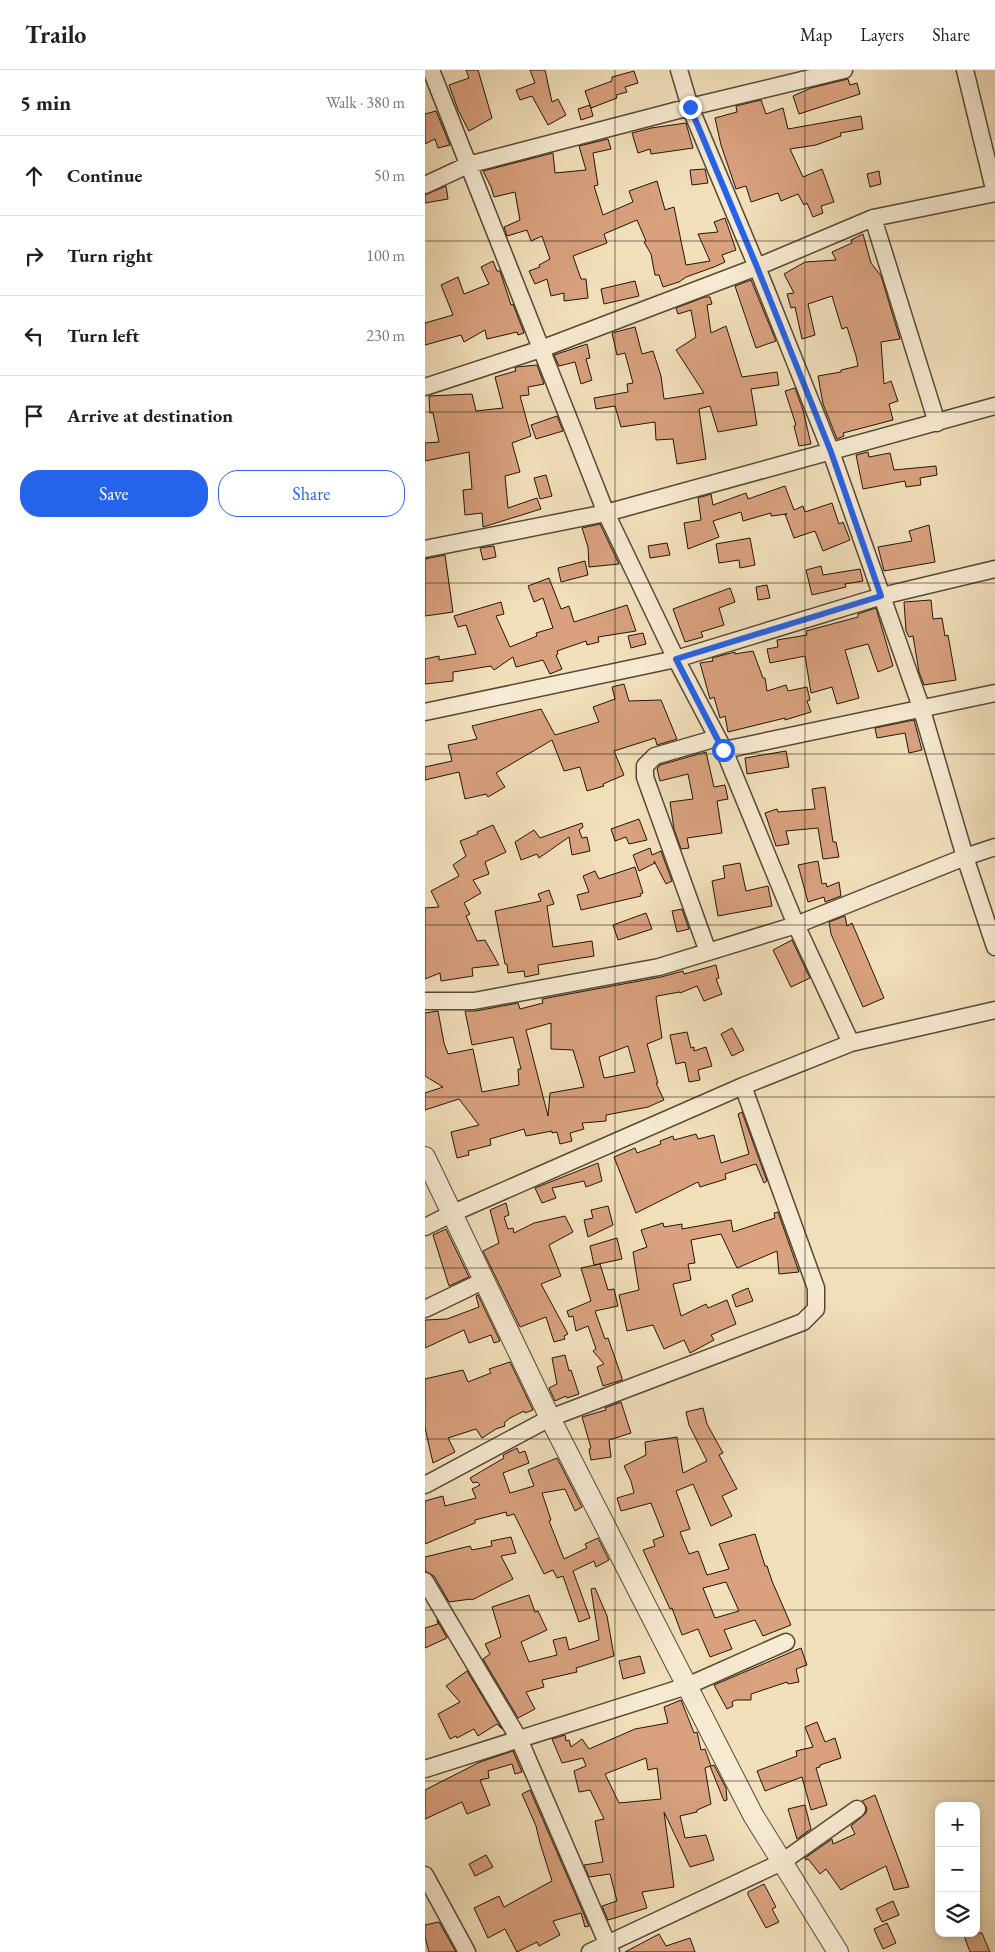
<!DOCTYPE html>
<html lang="en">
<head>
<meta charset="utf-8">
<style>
  :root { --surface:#fff; --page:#f2f2f2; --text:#202124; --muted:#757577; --line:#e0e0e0; --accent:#2563eb }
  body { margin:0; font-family:"EB Garamond",serif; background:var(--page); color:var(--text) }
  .controls { position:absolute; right:15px; bottom:15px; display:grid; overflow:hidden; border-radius:10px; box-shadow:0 2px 8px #0003 }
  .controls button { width:45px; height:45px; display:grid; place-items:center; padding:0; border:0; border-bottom:1px solid var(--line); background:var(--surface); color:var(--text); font:25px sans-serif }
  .stop { position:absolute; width:15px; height:15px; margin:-11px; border:4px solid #2563eb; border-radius:50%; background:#fff }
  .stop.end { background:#2563eb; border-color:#fff; box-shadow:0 1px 5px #0008 }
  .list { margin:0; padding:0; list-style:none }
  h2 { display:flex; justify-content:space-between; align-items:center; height:65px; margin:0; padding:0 20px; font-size:21px }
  h2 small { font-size:16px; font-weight:400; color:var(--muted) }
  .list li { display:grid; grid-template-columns:32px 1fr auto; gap:15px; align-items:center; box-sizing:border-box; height:80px; padding:0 20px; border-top:1px solid var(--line) }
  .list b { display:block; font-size:19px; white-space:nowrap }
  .list em { font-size:16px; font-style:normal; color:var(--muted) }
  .actions { display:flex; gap:10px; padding:15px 20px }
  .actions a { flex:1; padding:11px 0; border:1px solid var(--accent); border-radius:20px; text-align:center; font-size:18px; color:var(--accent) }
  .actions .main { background:var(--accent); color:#fff }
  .icon { flex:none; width:28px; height:28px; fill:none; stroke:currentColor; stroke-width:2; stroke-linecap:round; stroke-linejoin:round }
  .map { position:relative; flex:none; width:570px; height:1882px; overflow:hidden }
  header { display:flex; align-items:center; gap:30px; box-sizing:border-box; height:70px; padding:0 25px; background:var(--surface); border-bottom:1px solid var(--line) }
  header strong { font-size:24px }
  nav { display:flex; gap:28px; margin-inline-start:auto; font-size:18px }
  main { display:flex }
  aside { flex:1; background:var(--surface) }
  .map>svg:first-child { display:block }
</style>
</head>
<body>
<header>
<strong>Trailo</strong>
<nav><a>Map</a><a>Layers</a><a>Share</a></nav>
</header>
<main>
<aside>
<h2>5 min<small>Walk · 380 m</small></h2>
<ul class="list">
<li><svg class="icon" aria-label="ahead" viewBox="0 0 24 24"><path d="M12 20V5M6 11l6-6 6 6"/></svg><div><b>Continue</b></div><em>50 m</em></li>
<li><svg class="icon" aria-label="right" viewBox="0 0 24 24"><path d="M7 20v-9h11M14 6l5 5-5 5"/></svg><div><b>Turn right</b></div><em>100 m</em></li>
<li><svg class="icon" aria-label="left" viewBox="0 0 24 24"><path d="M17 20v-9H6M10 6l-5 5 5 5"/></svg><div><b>Turn left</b></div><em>230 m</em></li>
<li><svg class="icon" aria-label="arrive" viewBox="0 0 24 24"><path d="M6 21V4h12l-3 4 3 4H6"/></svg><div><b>Arrive at destination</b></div></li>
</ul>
<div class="actions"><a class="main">Save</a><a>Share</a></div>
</aside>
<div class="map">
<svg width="570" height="1882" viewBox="0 0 570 1882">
  <rect width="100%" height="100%" fill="#f2e0bb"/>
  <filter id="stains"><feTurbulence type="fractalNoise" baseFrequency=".004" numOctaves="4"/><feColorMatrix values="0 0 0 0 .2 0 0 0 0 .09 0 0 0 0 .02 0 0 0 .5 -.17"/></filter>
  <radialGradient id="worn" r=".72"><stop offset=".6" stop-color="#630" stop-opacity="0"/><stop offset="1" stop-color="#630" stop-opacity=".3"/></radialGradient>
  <path fill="#d9a17e" stroke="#221508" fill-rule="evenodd" d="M41,0H53L67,48L44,61L33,40L24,15L44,8Z
    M105,0H120L127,32L133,29L141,45L123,55L107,26L95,30L91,20L110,13Z
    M209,1L213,13L200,17L202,22L191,25L192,28L166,38L160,21L187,11V7Z
    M423,9L425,15L432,13L435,24L374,44L368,26L386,18Z
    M336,30L341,44L358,38L363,59L436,46L438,59L415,63L416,66L391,75L365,79L378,107L397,99L409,132L396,136L398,143L388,147L382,133L379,135L373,124L356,131L353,123L326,132L321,116L311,119L296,75L290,48L312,42L311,36Z
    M165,35L168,46L156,50L153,39Z
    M11,41L25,75L13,78L10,69L0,74V44Z
    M261,53L268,78L226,84L225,79L213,83L207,63L226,58Z
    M183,69L186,79L168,83L173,115L169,116L178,145L208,132L204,121L232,111L240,140L249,137L261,195L285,191L273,164L293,162L289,152L300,148L311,180L297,185L300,192L289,197L261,207L254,212L238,217L234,205H230L226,184L219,172L221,171L212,150L179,164L182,173L148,186L156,209H161L163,228L139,231V223L126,226L122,209L110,214L104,201L115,197L114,195L125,189L117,166L106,171L102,160L82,166L79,157L95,150L90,122L69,127L66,117L58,101L128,83L130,103L161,100L154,76Z
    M280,99L283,113L267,115L265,100Z
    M454,101L456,114L445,117L442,104Z
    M21,116L23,129L0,133V125Z
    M438,164L446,193L456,206L475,269L456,272L459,314L466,311L473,331L464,334L468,350L418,363L419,366L412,369L398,334L393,306L416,302V300L433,296L431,286L422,257L417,259L407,226L383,234L390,265L377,269L370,237L366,238L362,224L369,223L359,204L380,192L411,190L407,182L427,173L426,170Z
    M68,191L72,201H75L86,235L88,234L99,263L93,265L92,262L62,269L60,260L39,272L36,265L0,275V253L28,245L16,215L33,207L39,224L64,214L56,197Z
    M326,210L351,271L331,278L310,216Z
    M210,211L214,226L179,234L176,219Z
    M280,227H285L287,234L282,235L286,263L301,256L317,307L352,302L354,315L326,319L332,355L293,362L285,336L274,339L281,389L252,394L248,369L231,370L230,352L196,357L190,336L171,339L169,328L203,322L202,314L208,313L200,283L192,285L187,263L210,257L217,284L228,281L236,306L239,329L279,323L251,280L271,267L266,240L253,244L251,238Z
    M162,274L165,288L161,289L167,310L156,314L150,292L134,296L129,285Z
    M112,295L119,314L103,317L104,325L95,326L106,366L87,373L95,402L80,406L83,438L112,428L116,439L58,457L57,443L40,445L38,420L47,419L44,382L0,391V373L14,372L8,343H5L4,326L47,324L51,341L78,338L70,307L91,301L90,298L92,297Z
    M370,318L378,340L386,374L374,376L369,356L371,355L360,321Z
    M132,346L138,361L111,369L106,355Z
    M443,382L444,387L465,383L469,400L511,396L512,405L495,408L496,415L481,417L480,411L438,419L431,385Z
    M121,405L127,426L115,429L109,408Z
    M360,416L369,440L378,436L380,442L407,433L414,454L418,452L425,470L398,481L390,461L369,468L360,444H362L346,446V443L318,451L316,442L288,451L294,467L263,479L259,453L276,450L273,428L286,424L288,435L321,423L323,429Z
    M175,454L194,494L164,497L163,477L157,458Z
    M504,455L510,492L459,501L453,477L487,471L484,461Z
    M325,468L330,495L315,498L314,490L294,493L291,474Z
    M242,473L245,485L225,488L223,476Z
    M69,476L71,487L58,490L55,478Z
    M20,485L28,542L0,546V489Z
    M160,491L163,505L136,512L133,498Z
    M396,496L398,505L435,499L438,511L420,514L421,517L387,525L381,500Z
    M124,508L136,539L144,536L149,552L202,535L211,561L173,567L174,572L162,575L161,571L132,581L133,584L131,585L137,599L125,604L118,590L91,597L88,587L69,600L66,596L28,602V611L0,614V589L14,586V590L51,584L41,555L33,557L29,546L76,532L79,544L71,546L85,577L112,566L111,563L128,558L118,528L109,532L103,516Z
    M342,515L345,528L333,530L331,517Z
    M305,518L310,532L294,538L299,555L276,562L278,567L260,572L248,539Z
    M506,530L508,549L517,548L520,566L523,565L531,610L499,615L494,602L488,566L484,567L481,561L479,532Z
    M451,538L468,596L453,602L443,574L420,580L434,628L412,634L407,617L386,623L380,586L345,593L342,579L353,577L352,570L382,565L381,561L433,547V544Z
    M218,563L221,574L206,578L203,566Z
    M328,581L338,608H340L342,621L361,615L363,621L382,617L385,630L382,631L386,642L360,650V648L303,662L300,646L295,648L289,627L285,629L275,593L288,591L287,588L310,582V584Z
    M199,614L204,631L236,630L252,669L232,675L230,668L189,681L199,705L178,714L179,716L162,721L155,697L139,701L127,670L71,703L80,717L63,727L61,724L40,729L34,702L0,710V697L27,691L23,675L52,669L47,656L116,639L130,665L174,652L168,637L190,629L187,617Z
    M489,650L497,680L484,683L480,663L452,668L450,658Z
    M361,681L364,697L322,704L320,688Z
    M281,682L289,717L300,715L303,729L292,731L297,763L262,768L264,778L256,779L249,759L245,732L268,729L263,704L235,711L232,699L235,695Z
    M400,717L408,772H411L414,787L398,789L393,758L361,761L364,774L351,776L340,743L352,739L353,742L390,739L387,719Z
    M214,749L222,770L204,774L201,767L190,771L186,759Z
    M157,753L158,757L154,760L157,768L162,767L165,781L147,785L144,767L114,788L112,784L96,790L90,772L109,760L115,768Z
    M68,755L81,782L60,792L64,804L48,810L56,823L39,833L45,844L41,846L52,871L60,870L74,895L47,898L48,906L16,911L15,903L0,909V838L14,837L6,821L34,806L28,795L41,786L35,771L53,764L52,762Z
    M225,778L227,785L236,781L247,811L241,814L229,791L230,793L214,801L208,785Z
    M393,791L397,814L401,813L402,817L414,812L416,826L400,832L399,827L383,832L373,795Z
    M315,793L321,821L343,816L347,836L293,846L287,811L300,808L298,796Z
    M210,797L218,823L215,824L216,826L156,840L152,825L164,822L158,806L170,801L174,809Z
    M124,820L129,834L122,836L128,877L167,871L169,886L113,895L114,904L100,907L99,901L83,903L82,894H80L70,841L116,831L113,824Z
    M257,839L264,859L252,862L247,841Z
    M221,843L227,859L193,870L188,855Z
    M420,846L422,856L427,853L459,928L438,937L406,864L404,852Z
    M367,870L385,908L366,917L348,880Z
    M291,895L294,908L291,909L297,924L279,931L272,916L255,923V922L232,926L231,928L237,968L222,974L233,1013H231L239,1030L223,1037L181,1045V1051L157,1053L159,1059L145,1063L147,1071L135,1074L132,1062L127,1063V1061L101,1066L99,1059L65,1069L66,1075L43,1081L44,1085L32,1088L26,1062L54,1055L34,1029L0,1040V1023L18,1017L0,1006V943L13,941L19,973L23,984L48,979L57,1022L94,1015L93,999H96L88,967L47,975L40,941H51L93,933L95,939L118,933L117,929L236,907L258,901L259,904ZM126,953V979L148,980L159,1017L125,1023L123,1046L101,960ZM203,976L210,1002L179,1008L174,987Z
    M307,958L319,980L307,986L296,964Z
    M262,962L266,978L269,977V981L281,977L287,996L273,1000L275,1010L264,1012L260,992L251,994L245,965Z
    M317,1042L342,1111L339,1113L331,1094L300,1104L301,1109L275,1117L273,1112L211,1143L189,1087L210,1078L212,1083L236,1074L235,1071L248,1066L249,1070L271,1064L273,1069L289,1065L296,1093L324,1084L313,1044Z
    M173,1093L177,1111L161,1117L159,1111L127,1118L131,1128L117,1133L110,1118Z
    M81,1133L84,1145L79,1147L83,1159L88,1158L89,1163L109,1153L140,1146L148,1162L124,1175L136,1206L116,1214L143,1264L139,1266L140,1269L129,1272L121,1247L95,1257L58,1181L74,1173L65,1140Z
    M183,1136L188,1155L163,1167L159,1150L168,1148L166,1140Z
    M353,1142L374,1202L354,1204L352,1181L312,1198L296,1164L266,1170L270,1193L263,1194L266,1210L248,1214L256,1246L281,1234L283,1238L302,1230L311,1254L286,1265L289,1270L265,1283L259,1270L239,1279L228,1255L202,1261L194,1225L214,1220L208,1182L222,1177L216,1160L238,1153L239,1157L257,1154V1159L306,1150L308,1162L350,1148L349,1143Z
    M21,1159L44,1207L24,1216L8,1165Z
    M192,1168L197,1189L169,1195L165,1176Z
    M175,1194L183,1220L189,1219L193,1236L170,1241L180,1269L183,1268L197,1308V1310L178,1316L172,1297L179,1294L168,1281L171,1279L163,1256L151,1261L148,1246L144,1247L142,1241L166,1231L156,1198Z
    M323,1218L328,1231L311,1237L307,1225Z
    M53,1225L75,1271L69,1273L66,1265L44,1273L39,1260L0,1278V1250L22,1249L54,1237L51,1226Z
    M140,1285L144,1301L146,1300L154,1324L142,1328L141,1326L130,1331L124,1318L132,1314L127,1288Z
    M85,1292L108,1340L100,1343L99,1341L85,1348L79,1353L80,1356L71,1359L57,1368L51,1359L23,1368L30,1382L8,1393L0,1358V1309L38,1300L43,1312L66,1303L64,1299Z
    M196,1332L206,1363L184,1370L186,1387L166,1390L164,1379L166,1378L157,1347L181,1340L180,1338Z
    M278,1338L282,1354L298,1383L294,1385L312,1419L297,1426L307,1446L286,1456L268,1414L251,1421L265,1459L255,1462L264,1484L273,1481L282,1505L304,1499L294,1474L330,1464L340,1496H342L347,1511L366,1555L338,1566L330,1550L299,1560L307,1579L285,1587L273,1559L257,1565L247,1538L245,1539L218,1480L230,1476L228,1470L239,1466L226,1433L196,1441L192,1428L209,1423L206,1411L199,1396L221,1385L220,1372L252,1367L258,1403L282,1391L264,1355L261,1342ZM301,1512L314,1541L290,1548L278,1518Z
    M92,1378L94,1383L100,1381L104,1393L78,1403L85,1423L109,1416L103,1400L132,1388L157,1437L150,1441L140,1419L117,1423L126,1450L124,1451L139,1489L162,1478L160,1474L173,1468L184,1490L171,1497L169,1491L148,1501L165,1548L154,1552L138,1506L132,1508L128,1500L119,1504L89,1444L82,1446L81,1442L50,1450V1453L0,1474V1431L18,1426L20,1436L51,1428L47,1419L55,1415L52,1412L48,1413L45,1408L79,1388L78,1385Z
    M86,1467L91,1483L76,1486L88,1509L47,1530L46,1529L24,1532L9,1506L0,1501V1487L45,1476L47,1480L67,1476L66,1471Z
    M170,1518L182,1546L189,1586L151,1598L152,1602L117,1610L119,1617L101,1622L110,1639L93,1648L58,1589L65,1584L60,1574L76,1567L67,1537L104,1525L110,1542L113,1541L122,1560L96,1572L104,1592L132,1585L128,1570L141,1567L144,1580L174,1570L166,1519Z
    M12,1550L22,1568L0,1578V1558L13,1554Z
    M376,1578L382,1595L371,1599L374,1612L363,1614L362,1612L326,1624V1630H311L307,1632L308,1636L302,1639L289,1615Z
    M215,1586L220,1603L198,1609L194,1591Z
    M42,1601L77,1659L72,1654L53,1666L49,1659L32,1668L31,1666L25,1669L13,1644L35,1632L21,1616Z
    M256,1630L269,1663L272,1662L276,1680L280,1679L286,1696L289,1695L301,1718L302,1730L299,1731L285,1696L280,1698L286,1734L272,1740V1742L255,1746L260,1768L281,1765L289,1790L265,1797L239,1742L249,1817L217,1822L222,1838L183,1850L177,1836L192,1831L185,1804L164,1807L159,1795L178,1792L170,1751L179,1749L165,1720L154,1722L149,1701L161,1696L158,1688L137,1693L127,1669L140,1665L141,1671L144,1670L146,1677L157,1669L164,1679L210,1659L243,1653L239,1637ZM221,1688L223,1700L232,1698L236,1729L194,1733L180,1704Z
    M392,1652L400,1672L410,1668L416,1688L395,1695V1697L391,1698L402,1735L386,1740L377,1707L340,1721L332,1701L372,1686L371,1681L388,1677L380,1657Z
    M88,1681L97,1702L90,1704L87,1694L63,1701L64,1708L55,1710L65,1735L42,1744L37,1732L0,1749V1720L55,1692Z
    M105,1720L164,1856L160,1857L156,1843L128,1851L135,1865L114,1876L112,1872L92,1882L80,1859L63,1868L49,1838L74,1826L79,1837L127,1811L115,1773L111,1756L97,1724Z
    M450,1725L484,1817L469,1820L461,1796L424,1815L416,1820L401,1799L395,1804L383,1789L381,1790L380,1788L407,1769L408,1774L430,1764L426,1756L441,1743L442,1738L437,1731Z
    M380,1735L386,1759L372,1769L363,1739Z
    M61,1785L68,1797L50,1806L44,1794Z
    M339,1814L351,1837L347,1839L354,1852L341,1858L323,1825V1822Z
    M468,1831L474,1845L457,1852L451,1839Z
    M14,1852L31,1882H4L0,1867V1855Z
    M462,1853L471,1873L458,1879L449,1859Z
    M538,1863H557L565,1882H545Z
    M234,1864L241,1876L265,1868L270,1882H200Z"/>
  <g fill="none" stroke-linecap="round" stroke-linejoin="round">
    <defs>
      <path id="minor" d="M6,0L181,443L251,589L299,680L371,855L426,973
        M254,0L265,37L332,197L406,382L496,637L540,787L570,877
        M540,0L570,123
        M0,115L43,95L265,37L419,0
        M448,148L512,353
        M0,317L116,279L332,197L448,148L570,123
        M0,479L181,443L570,336
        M0,642L251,589L457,526L570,499
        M299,680L570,623
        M283,882L220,707V696L230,686L292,668
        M0,931H49L234,897L371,855L540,787L570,777
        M0,1157L28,1143L318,1016L426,973L570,940
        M0,1239L60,1210
        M0,1415L125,1348L378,1252L391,1239V1218L318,1016
        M0,1511L94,1669L186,1882
        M0,1699L262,1616L361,1572
        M0,1805L42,1882
        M165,1882L357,1792L432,1739"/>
      <path id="tertiary" d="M0,1087L125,1348L328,1745L413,1882"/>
    </defs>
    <use href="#minor" stroke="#564835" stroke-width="19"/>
    <use href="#tertiary" stroke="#564835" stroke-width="22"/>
    <use href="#minor" stroke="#f7ebd3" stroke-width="16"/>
    <use href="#tertiary" stroke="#f7ebd3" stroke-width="20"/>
  </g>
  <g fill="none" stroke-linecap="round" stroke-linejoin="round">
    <path stroke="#2563eb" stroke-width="6" d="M265,37L332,197L406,382L456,526L251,589L298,680"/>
  </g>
  <path fill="none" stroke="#221508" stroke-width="1" stroke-opacity="0.55" d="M190,0V1882M380,0V1882M0,171H570M0,342H570M0,513H570M0,684H570M0,855H570M0,1027H570M0,1198H570M0,1369H570M0,1540H570M0,1711H570"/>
  <rect width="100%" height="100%" filter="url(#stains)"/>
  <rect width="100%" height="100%" fill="url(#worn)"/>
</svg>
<div class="controls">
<button>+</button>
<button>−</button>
<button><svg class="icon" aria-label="layers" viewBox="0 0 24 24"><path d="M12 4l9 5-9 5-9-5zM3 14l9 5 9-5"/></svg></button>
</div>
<div class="stop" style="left:298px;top:680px"></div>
<div class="stop end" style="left:265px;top:37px"></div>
</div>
</main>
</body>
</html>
